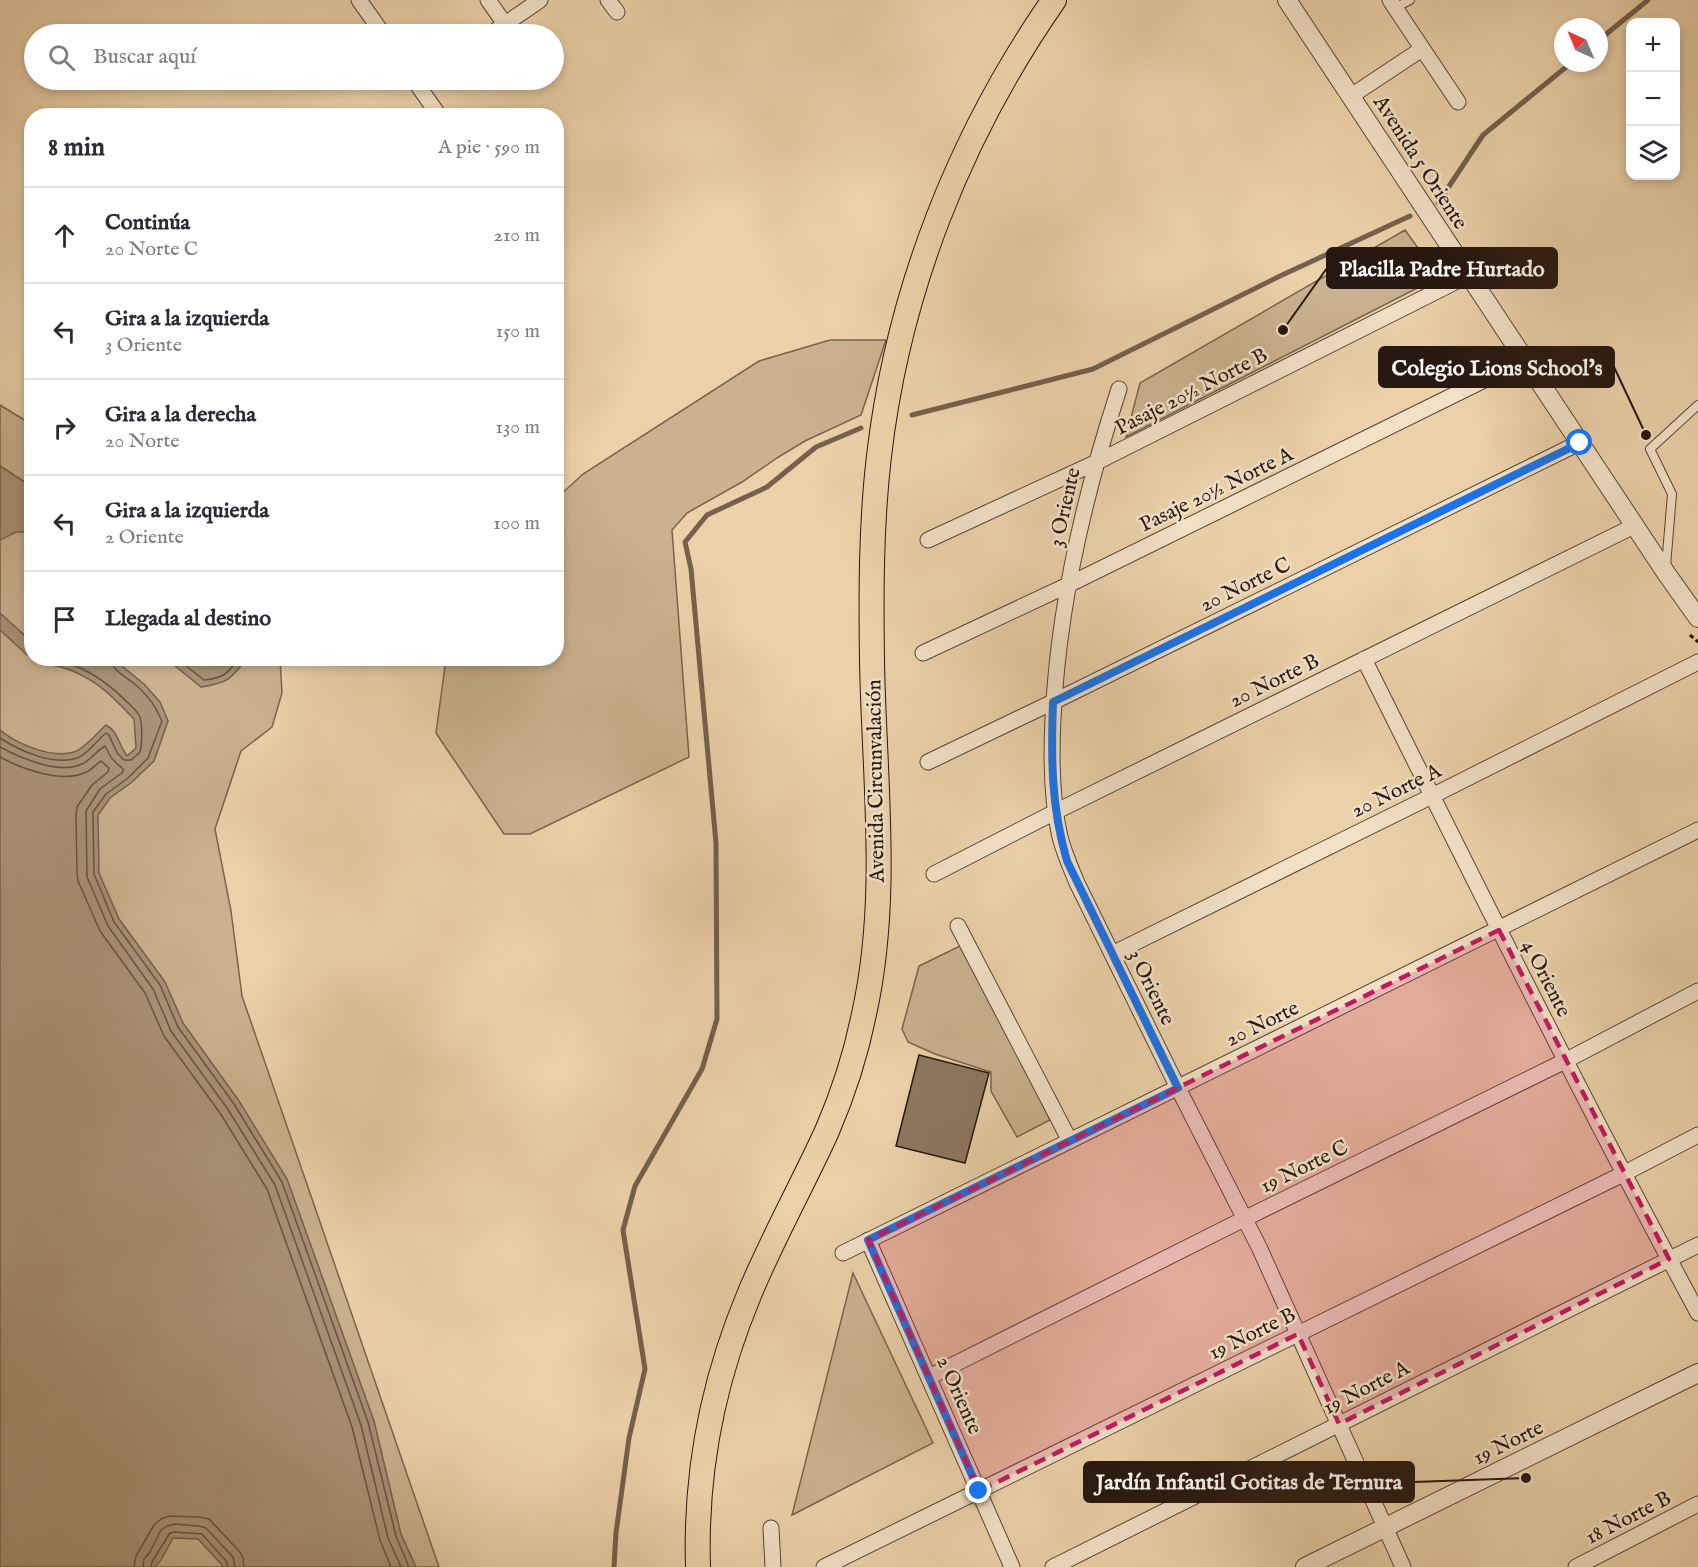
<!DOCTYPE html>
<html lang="es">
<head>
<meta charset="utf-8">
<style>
  :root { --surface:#fff; --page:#f7f7f7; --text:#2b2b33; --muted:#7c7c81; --line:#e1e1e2 }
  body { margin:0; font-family:"IM FELL English",serif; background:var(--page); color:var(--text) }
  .controls { position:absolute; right:18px; top:18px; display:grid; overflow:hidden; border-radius:12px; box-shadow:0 3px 9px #0003 }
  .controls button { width:54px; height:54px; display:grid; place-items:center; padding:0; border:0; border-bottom:2px solid var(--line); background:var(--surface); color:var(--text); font:30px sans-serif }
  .compass { position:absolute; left:1554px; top:18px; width:54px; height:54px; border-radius:50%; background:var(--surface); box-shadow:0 3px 9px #0003; rotate:316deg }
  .stop { position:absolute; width:18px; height:18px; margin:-14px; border:4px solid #1a73e8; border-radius:50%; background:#fff }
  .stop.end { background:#1a73e8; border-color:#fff; box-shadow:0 2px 6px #0008 }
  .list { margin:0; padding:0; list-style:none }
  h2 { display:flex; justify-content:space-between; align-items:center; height:78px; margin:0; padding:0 24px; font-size:26px }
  h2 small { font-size:20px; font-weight:400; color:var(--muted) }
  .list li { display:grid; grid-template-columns:39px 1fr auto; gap:18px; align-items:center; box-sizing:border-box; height:96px; padding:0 24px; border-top:2px solid var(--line) }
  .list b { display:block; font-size:22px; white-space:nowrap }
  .list p { margin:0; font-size:20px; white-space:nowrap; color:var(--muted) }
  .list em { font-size:20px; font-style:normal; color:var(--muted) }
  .icon { flex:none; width:33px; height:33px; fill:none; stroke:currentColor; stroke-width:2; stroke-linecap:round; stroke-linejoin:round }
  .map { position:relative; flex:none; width:1698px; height:1567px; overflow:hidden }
  .search { position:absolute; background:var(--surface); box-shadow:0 3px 9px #0003; left:24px; top:24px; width:540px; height:66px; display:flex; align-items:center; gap:15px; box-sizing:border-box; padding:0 21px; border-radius:33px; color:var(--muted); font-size:22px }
  .panel { position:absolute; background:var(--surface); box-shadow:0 3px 9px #0003; left:24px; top:108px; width:540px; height:558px; border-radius:24px }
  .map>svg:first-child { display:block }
</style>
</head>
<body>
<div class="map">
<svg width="1698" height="1567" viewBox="0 0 1698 1567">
  <rect width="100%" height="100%" fill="#ebd0a9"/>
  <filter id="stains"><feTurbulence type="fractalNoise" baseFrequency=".00333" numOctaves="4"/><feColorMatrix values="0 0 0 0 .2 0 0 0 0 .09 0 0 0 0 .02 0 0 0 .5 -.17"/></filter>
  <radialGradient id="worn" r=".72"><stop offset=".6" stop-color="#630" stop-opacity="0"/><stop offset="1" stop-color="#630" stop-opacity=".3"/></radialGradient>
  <path fill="#cab18f" stroke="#786450" stroke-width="1.5" d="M1405,230L1439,277L1126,437L1140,383Z
    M830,340H886L861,415L805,441L777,458L742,482L687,513L672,530L689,757L530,834H504L436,733L446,659L556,658L557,498L583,474L759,361Z
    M0,405L31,424L32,658L280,659L282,693L272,727L241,751L215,829L231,911L242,996L439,1567H0Z
    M966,943L1050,1120L1017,1137L991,1091V1072L935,1054L908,1042L902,1029L919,966Z
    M853,1273L933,1443L792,1515Z"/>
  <path fill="#a89175" stroke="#74604d" stroke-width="1.5" d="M0,466L31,486L32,532H16L0,540Z
    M0,613L31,641V657L26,654L0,630Z
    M34,659H113L144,684L160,702L168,721L154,761L132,782L110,798L98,815L99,873L119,919L165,982L183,1023L239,1101L287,1179L374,1421L401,1534L416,1567H224L198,1539L173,1538L161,1560L155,1567H0V730C17,744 52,759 74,752C83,750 99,731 106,725C118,731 119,746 127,756L136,748L134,719C114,698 97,680 70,670C58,665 45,665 34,659Z
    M168,659H246C231,680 227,683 201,687L174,665Z"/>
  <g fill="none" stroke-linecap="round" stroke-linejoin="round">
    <path stroke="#675442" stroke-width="1.5" d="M110,658C111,671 132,680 140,689C150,698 157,709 162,721L148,758L128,778L106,794L93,812L94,874L114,922L160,985L178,1027L234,1104L282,1182L368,1422L396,1536L409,1567
      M176,658L204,680C223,678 228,674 239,658
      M0,738C20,751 53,766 77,758C87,755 98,739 106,733L109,735L117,753L124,760H131L140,752C142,744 143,722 139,715C136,710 130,705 126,701C103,678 81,665 49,658
      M0,747C20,758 60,775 82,764C91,760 96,751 105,746L112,759L123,769V772L100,789L86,811L87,877L108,926L153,989L171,1031L227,1108L275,1185L361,1425L388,1538L401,1567
      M0,757C22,769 62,784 86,772C92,770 96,764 101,761L109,768L108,772L92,785L77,807L76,816L77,873L78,881L100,931L145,993L164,1036L220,1113L267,1189L352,1427L380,1540L391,1567
      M134,1567L136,1556L154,1525L161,1519L169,1516L200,1517L209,1519L240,1552L243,1558L244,1567
      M143,1567L144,1559L150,1552L161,1530L167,1526L174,1524L199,1526L206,1528L233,1557L235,1567
      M151,1567L152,1562L170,1533L174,1532L202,1534L226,1561L228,1567"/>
    <path stroke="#74604d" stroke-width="5" d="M1599,40L1648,0
      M1438,203L1483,135L1571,63
      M912,415L1093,369L1280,276L1410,216
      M614,1567L616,1533L629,1438L645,1369L623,1230L635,1186L702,1069L717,1019L716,843L691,569L685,542L707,515L767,487L816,447L861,428"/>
  </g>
  <path fill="#8c7760" stroke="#261710" stroke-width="1.5" d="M919,1055L989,1073L965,1163L896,1146Z"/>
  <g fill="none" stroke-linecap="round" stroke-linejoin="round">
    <defs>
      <path id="service" d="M1395,8L1410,0
        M1666,566L1672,494L1650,449L1698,405"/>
      <path id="minor" d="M359,0L383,34
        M488,0L512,34
        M608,0L617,12
        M1390,0L1458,102
        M491,34L540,0
        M414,80L438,114
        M1351,96L1422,49
        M1119,389C1084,496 1058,606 1053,719C1051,758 1051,798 1060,837C1064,853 1071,868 1077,883L1178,1088L1259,1247L1403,1567
        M928,540L1097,462L1469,275
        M923,653L1068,585L1525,360
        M1364,659C1473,878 1582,1098 1698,1313
        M928,762L1053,702L1579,443
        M934,874L1055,812L1634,526
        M958,926L1070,1141
        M1112,954L1432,796L1698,662
        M868,1240L1012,1567
        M843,1253L1698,830
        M929,1377L1244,1219L1565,1061L1698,991
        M771,1528L773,1567
        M824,1567L1623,1174L1698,1135
        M1053,1567L1698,1245
        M1576,1567L1698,1504"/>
      <path id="tertiary" d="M1287,0L1666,573L1698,618
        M1305,1567L1698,1373"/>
      <path id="primary" d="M698,1567C695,1473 713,1381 749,1295C772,1239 802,1186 827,1131C843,1094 856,1054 864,1014C890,898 874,778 872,661C871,593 871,524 879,456C898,292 960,135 1054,0"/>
    </defs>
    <use href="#service" stroke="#574536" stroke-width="10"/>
    <use href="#minor" stroke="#574536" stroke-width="17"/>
    <use href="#tertiary" stroke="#574536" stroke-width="20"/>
    <use href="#primary" stroke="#261710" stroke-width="26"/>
    <path stroke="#261710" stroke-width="3" stroke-dasharray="4.5 3" stroke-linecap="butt" d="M1690,635L1698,642"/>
    <use href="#service" stroke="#f2e0c7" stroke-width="8"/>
    <use href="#minor" stroke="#f2e0c7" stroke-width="15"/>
    <use href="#tertiary" stroke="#f2e0c7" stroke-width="18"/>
    <use href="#primary" stroke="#ebd0a9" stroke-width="24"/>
  </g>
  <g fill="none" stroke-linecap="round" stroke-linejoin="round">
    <path stroke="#1a73e8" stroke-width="8" d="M979,1491L868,1240L1178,1088L1067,861C1051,806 1051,758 1053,702L1580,443"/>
  </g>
  <path fill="#c2185b" fill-opacity="0.2" stroke="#c2185b" stroke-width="4.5" stroke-dasharray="12 8" stroke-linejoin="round" d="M1499,930L1669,1259L1339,1424L1298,1334L979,1491L868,1240Z"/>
  <g text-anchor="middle" stroke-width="5" stroke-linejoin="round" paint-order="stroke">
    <g font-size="21" fill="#261710" stroke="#f2e0c7">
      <text transform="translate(1421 162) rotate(57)" y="7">Avenida 5 Oriente</text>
      <text transform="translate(1191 391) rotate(-27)" y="7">Pasaje 20½ Norte B</text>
      <text transform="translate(1216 489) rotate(-26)" y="7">Pasaje 20½ Norte A</text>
      <text transform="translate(1064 507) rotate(-77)" y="7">3 Oriente</text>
      <text transform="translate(1245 584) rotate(-26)" y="7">20 Norte C</text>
      <text transform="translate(1274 680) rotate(-26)" y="7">20 Norte B</text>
      <text transform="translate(875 781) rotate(-91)" y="7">Avenida Circunvalación</text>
      <text transform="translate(1396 790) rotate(-26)" y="7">20 Norte A</text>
      <text transform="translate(1547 978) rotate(63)" y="7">4 Oriente</text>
      <text transform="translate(1152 987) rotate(64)" y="7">3 Oriente</text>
      <text transform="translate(1262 1023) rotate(-26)" y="7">20 Norte</text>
      <text transform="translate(1304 1166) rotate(-26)" y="7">19 Norte C</text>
      <text transform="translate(1252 1333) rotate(-26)" y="7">19 Norte B</text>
      <text transform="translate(1366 1387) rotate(-27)" y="7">19 Norte A</text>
      <text transform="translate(960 1395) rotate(66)" y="7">2 Oriente</text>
      <text transform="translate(1508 1442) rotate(-26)" y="7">19 Norte</text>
      <text transform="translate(1628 1517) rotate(-27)" y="7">18 Norte B</text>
    </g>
  </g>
  <path fill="none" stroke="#261710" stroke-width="2" d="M1283 330L1327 268M1646 435L1614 367M1526 1478L1414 1482"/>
  <g fill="#261710" stroke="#f2e0c7" stroke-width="2">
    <circle cx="1283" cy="330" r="6"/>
    <circle cx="1646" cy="435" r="6"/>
    <circle cx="1526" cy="1478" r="6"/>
  </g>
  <g fill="#261710" stroke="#261710" stroke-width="2">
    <rect x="1327" y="248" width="230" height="40" rx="6"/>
    <rect x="1379" y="347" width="235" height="40" rx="6"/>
    <rect x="1084" y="1462" width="330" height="40" rx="6"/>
  </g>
  <g font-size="22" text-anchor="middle" font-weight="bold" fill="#fff">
    <text x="1442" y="276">Placilla Padre Hurtado</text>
    <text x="1497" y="375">Colegio Lions School's</text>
    <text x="1249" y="1489">Jardín Infantil Gotitas de Ternura</text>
  </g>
  <rect width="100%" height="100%" filter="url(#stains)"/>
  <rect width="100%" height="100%" fill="url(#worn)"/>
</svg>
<div class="controls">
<button>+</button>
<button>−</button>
<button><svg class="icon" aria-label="layers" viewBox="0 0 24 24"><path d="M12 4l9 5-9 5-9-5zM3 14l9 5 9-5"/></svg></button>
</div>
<svg class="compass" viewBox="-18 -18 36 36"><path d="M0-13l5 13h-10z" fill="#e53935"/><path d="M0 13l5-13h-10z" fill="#7c7c81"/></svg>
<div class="stop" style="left:1580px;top:443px"></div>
<div class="stop end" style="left:979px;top:1491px"></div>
<div class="search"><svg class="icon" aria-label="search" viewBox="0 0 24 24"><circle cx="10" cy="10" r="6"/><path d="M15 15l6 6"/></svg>Buscar aquí</div>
<section class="panel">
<h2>8 min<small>A pie · 590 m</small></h2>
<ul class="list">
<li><svg class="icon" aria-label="ahead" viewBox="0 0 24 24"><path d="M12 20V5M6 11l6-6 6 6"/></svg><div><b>Continúa</b><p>20 Norte C</p></div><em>210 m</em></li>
<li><svg class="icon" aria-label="left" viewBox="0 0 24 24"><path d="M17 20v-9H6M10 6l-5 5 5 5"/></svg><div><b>Gira a la izquierda</b><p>3 Oriente</p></div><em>150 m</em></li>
<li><svg class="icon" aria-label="right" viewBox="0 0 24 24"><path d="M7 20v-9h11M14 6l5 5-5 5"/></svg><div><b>Gira a la derecha</b><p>20 Norte</p></div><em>130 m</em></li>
<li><svg class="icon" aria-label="left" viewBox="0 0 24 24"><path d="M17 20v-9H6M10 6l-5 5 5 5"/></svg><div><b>Gira a la izquierda</b><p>2 Oriente</p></div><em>100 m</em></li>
<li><svg class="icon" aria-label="arrive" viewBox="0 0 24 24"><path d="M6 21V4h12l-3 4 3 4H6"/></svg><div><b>Llegada al destino</b></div></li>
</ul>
</section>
</div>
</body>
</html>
